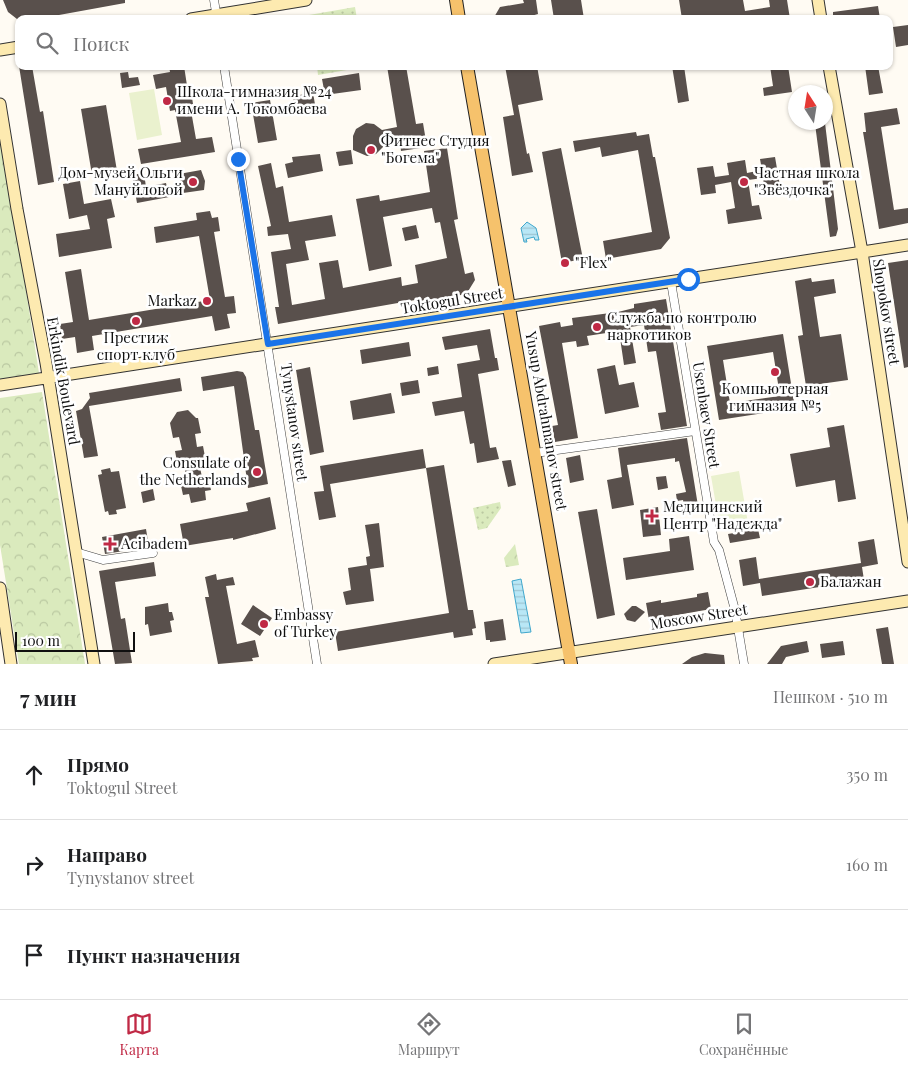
<!DOCTYPE html>
<html lang="ru">
<head>
<meta charset="utf-8">
<style>
  :root { --surface:#fff; --page:#f6f6f6; --text:#202124; --muted:#757577; --line:#e0e0e0; --accent:#c02945 }
  body { margin:0; font-family:"Playfair Display",serif; background:var(--page); color:var(--text) }
  .compass { position:absolute; left:788px; top:85px; width:45px; height:45px; border-radius:50%; background:var(--surface); box-shadow:0 1px 4px #0004; rotate:348deg }
  .scale { position:absolute; left:15px; bottom:12px; width:120px; box-sizing:border-box; padding-left:5px; border:2px solid #101010; border-top:0; font-size:14px; line-height:18px; white-space:nowrap; color:#101010; -webkit-text-stroke:4px #fff; paint-order:stroke }
  .stop { position:absolute; width:15px; height:15px; margin:-11px; border:4px solid #1a73e8; border-radius:50%; background:#fff }
  .stop.end { background:#1a73e8; border-color:#fff; box-shadow:0 1px 5px #0008 }
  .list { margin:0; padding:0; list-style:none }
  h2 { display:flex; justify-content:space-between; align-items:center; height:65px; margin:0; padding:0 20px; font-size:21px }
  h2 small { font-size:16px; font-weight:400; color:var(--muted) }
  .list li { display:grid; grid-template-columns:32px 1fr auto; gap:15px; align-items:center; box-sizing:border-box; height:90px; padding:0 20px; border-top:1px solid var(--line) }
  .list b { display:block; font-size:19px; white-space:nowrap }
  .list p { margin:0; font-size:16px; white-space:nowrap; color:var(--muted) }
  .list em { font-size:16px; font-style:normal; color:var(--muted) }
  .icon { flex:none; width:28px; height:28px; fill:none; stroke:currentColor; stroke-width:2; stroke-linecap:round; stroke-linejoin:round }
  .map { position:relative; flex:none; width:908px; height:664px; overflow:hidden }
  .search { position:absolute; background:var(--surface); box-shadow:0 1px 4px #0004; left:15px; right:15px; top:15px; height:55px; display:flex; align-items:center; gap:12px; box-sizing:border-box; padding:0 18px; border-radius:10px; color:var(--muted); font-size:19px }
  .sheet { height:335px; background:var(--surface) }
  nav { display:flex; justify-content:space-around; align-items:center; box-sizing:border-box; height:70px; border-top:1px solid var(--line); background:var(--surface); font-size:14px; color:var(--muted) }
  nav a { display:grid; justify-items:center; gap:2px }
  nav .on { color:var(--accent) }
  .map>svg:first-child { display:block }
</style>
</head>
<body>
<div class="map">
<svg width="908" height="664" viewBox="0 0 908 664">
  <defs>
    <pattern id="grass-dots" width="8" height="8" patternUnits="userSpaceOnUse" patternTransform="scale(1.25)"><rect width="8" height="8" fill="#daeabd"/><path d="M2 2h.1M6 6h.1" fill="none" stroke="#bac8a1" stroke-width="1.8" stroke-linecap="round"/></pattern>
    <pattern id="park-crowns" width="20" height="18" patternUnits="userSpaceOnUse" patternTransform="scale(1.25)"><rect width="20" height="18" fill="#daeabd"/><path d="M2 6a3 3 0 1 1 6 0M12 15a3 3 0 1 1 6 0" fill="none" stroke="#bac8a1"/></pattern>
    <pattern id="water-rules" width="6" height="5" patternUnits="userSpaceOnUse" patternTransform="scale(1.25)"><rect width="6" height="5" fill="#b9e7f6"/><path d="M0 2.5h6" fill="none" stroke="#9ec5d2"/></pattern>
  </defs>
  <rect width="100%" height="100%" fill="#fffbf3"/>
  <path fill="url(#grass-dots)" d="M355,7L357,19H309V15Z
    M317,66H364V67L318,75Z
    M500,502L501,508L487,528L478,530L473,508Z"/>
  <path fill="url(#park-crowns)" d="M0,126L39,373L0,379Z
    M42,392L85,664H19L0,545V398Z
    M515,544L519,565L506,567L504,558Z"/>
  <path fill="#eaf1ce" d="M154,89L162,135L137,140L129,93Z
    M739,471L748,523L720,528L711,476Z"/>
  <path fill="url(#water-rules)" stroke="#40a7cc" d="M527,222L536,228L539,240H535L534,237L526,239L527,242H524L521,228Z
    M521,579L531,632L521,633L512,581Z"/>
  <path fill="#59504c" fill-rule="evenodd" d="M3,0H125V3L37,19H17L8,12Z
    M523,0H536L538,14L531,16L529,19H493L500,7L524,3Z
    M551,0H581L584,19H554Z
    M679,0H743L745,11L770,7L769,0H787L790,19H682Z
    M878,6L880,19H833V12Z
    M908,25V45L896,47L893,27Z
    M19,66H32L40,112L43,111L54,182L38,185Z
    M169,66H184L188,92L191,91L193,104L190,105L196,139L212,137L215,152L141,164L138,149L181,142L175,110L170,111L166,87L156,89L153,75L170,72Z
    M387,66H406L416,124L423,123L427,147L401,151L400,143L384,146L376,154L367,156L353,150V136L356,129L366,123L374,124L382,130L397,127Z
    M505,66H537L543,100L518,105L527,154L529,153L533,172L512,176L503,117L514,115Z
    M672,66H684L689,101L678,103Z
    M770,66H788L792,92L764,96L763,88L773,86Z
    M865,66H878L883,93L869,95Z
    M128,72L129,78L138,77L140,85L122,88L120,73Z
    M359,73L361,90L325,95L322,79Z
    M313,93L316,110L296,114L293,96Z
    M270,100L277,140L258,143L251,103Z
    M106,105L117,171L92,175L81,109Z
    M897,108L900,124L881,127L894,210L908,208V223L879,229L863,132H866L864,113Z
    M825,123L838,229L836,236L830,237L815,124Z
    M636,132L637,136L649,134L653,157H655L670,238L661,249L606,259L603,241L652,232L638,150L602,157L600,147L575,152L573,141Z
    M447,148L458,219L454,220L465,274L473,272L475,280L467,293L448,299L430,302L415,300L278,324L275,307H279L271,252L291,249L288,234L268,236L267,227L271,226L258,166L271,163L276,188L283,186L289,222L332,215L336,236L305,241L309,260L286,264L292,305L325,299L319,263L338,260L343,288L401,277L402,286L418,283L415,265L447,258L440,222L435,223L432,208L383,217L392,266L369,271L356,199L379,195L380,201L430,192L424,151Z
    M561,148L583,259L562,263L542,152Z
    M351,150L353,164L339,166L336,152Z
    M320,154L323,171L288,178L285,164L293,162L292,157Z
    M775,157L780,186L764,188L763,178L748,180L752,206L759,205L762,219L728,224L726,210L735,208L731,182L715,185L716,193L701,195L697,168L713,166L715,177L729,175L727,163L745,160L747,173L762,170L760,159Z
    M201,170L205,181L204,190L183,193L179,174Z
    M144,173L146,187L166,183L169,197L137,203L132,175Z
    M80,181L84,204L111,199L115,217L107,219L112,248L59,257L56,234L90,229L87,215L69,219L63,184Z
    M210,211L212,218L218,217L220,231L214,232L225,297L234,296L236,313L227,314L230,328L215,331L212,316L92,336L94,350L77,353L75,337L62,339L60,324L73,322L65,272L81,269L89,320L210,300L199,236L156,243L154,227L197,220L196,213Z
    M416,225L419,238L405,241L402,228Z
    M908,260V367L904,368L888,263Z
    M811,278L812,282L834,279L836,293L814,297L820,337L841,334L848,380L806,386L798,336L803,335L795,281Z
    M666,299L687,426L661,430L658,413L666,412L656,351L648,352L644,325L630,327L636,363L624,365L619,331L587,336L589,345L577,347L576,341L562,343L578,438L555,442L552,426L558,425L539,326L560,322L561,327L573,325L572,318L618,312L634,308V304Z
    M490,329L495,358H497L499,370L478,374L490,448L496,447L499,459L477,463L474,443L470,444L464,411L435,416L432,402L462,397L457,364L480,360L477,345L445,350L442,337Z
    M783,334L795,408L719,420L707,346ZM773,352L780,396L730,403L723,360Z
    M409,342L411,356L362,364L360,350Z
    M615,365L619,385L634,382L639,407L605,414L597,369Z
    M438,366L439,374L428,376L427,368Z
    M310,367L324,452L310,455L296,370Z
    M237,371L243,372L246,377L255,430H259L268,484L248,488L234,386L203,391L201,377Z
    M180,378L182,391L89,406L98,456L84,458L76,411L82,409L90,398L89,393Z
    M418,380L420,393L402,396L400,383Z
    M391,393L395,413L353,420L350,401Z
    M188,410L196,418H198L201,433L195,434L197,447L203,446L206,462L199,463L202,477L208,476L211,490L205,491L206,500L191,503L189,494L183,495L180,481L187,480L184,466L178,467L175,451L182,450L179,437L173,438L170,423L177,412Z
    M844,425L856,499L838,502L835,480L796,487L790,454L830,447L827,428Z
    M687,438L699,512L686,514L683,500L677,501L676,494L686,492L679,461L675,462V458L627,465L634,505L612,509L607,480L622,477L618,448Z
    M423,449L426,468L330,484L336,517L319,520L314,492L324,491L320,466Z
    M580,455L584,480L570,483L566,458Z
    M511,460L516,485L508,487L502,461Z
    M444,465L468,610H473L476,628L472,629L473,635L454,638L453,632L338,651L335,632L449,613L426,468Z
    M110,468L111,472L119,471L126,508L116,510L117,514L109,515L108,511L105,512L98,475L102,474L101,470Z
    M666,476L668,488L658,490L656,477Z
    M153,489L155,500L143,503L141,492Z
    M270,497L276,529L233,540V538L184,546L180,524L248,511L246,503Z
    M658,507L661,535L643,537L640,510Z
    M597,509L615,615L597,619L578,512Z
    M379,523L384,567L370,569L374,601L346,605L343,592L351,590L348,568L367,565L366,557L370,556L365,525Z
    M146,529L149,547L105,554L102,537Z
    M758,529L760,538L730,543L728,534Z
    M689,536L694,570L626,580L623,558L670,551L669,539Z
    M874,539L878,564L862,567L864,580L762,596L760,583L743,586L739,560L756,557L759,579L861,563L858,542Z
    M154,562L156,576L115,582L121,619L125,618L132,663L115,664L99,571Z
    M216,574L217,580L233,577L235,585L226,586L237,644L255,640L259,657L252,658L253,661L218,664L205,597H209L205,577Z
    M708,592L711,609L649,620L646,603L661,600V603L697,597V594Z
    M168,603L169,612H172L174,620L170,621L172,632L150,636L148,624L145,625V607Z
    M253,605L272,618L260,636L241,624Z
    M632,606H636L645,612L635,622L627,620L624,614Z
    M503,619L506,640L490,642V640H486L484,622Z
    M888,627L894,664H882L876,629Z
    M807,641L809,652L786,657L782,664H767L781,646Z
    M843,641L845,655L822,658L820,644Z
    M705,653L724,655L725,664H682L692,657Z"/>
  <g fill="none" stroke-linecap="round" stroke-linejoin="round">
    <defs>
      <path id="street" d="M214,0L217,18
        M224,66L317,664
        M671,282L714,542L719,550L735,610L744,664
        M535,453L695,431
        M76,552L103,560L153,553"/>
      <path id="secondary" d="M818,0L821,19
        M191,19L306,0
        M0,50L19,47
        M829,66L862,252L908,562
        M0,104L17,209L46,363L94,664
        M0,385L908,245
        M0,588L11,664
        M494,664L908,601"/>
      <path id="primary" d="M456,0L459,19
        M467,66L571,664"/>
    </defs>
    <use href="#street" stroke="#434343" stroke-width="9"/>
    <use href="#secondary" stroke="#323232" stroke-width="13"/>
    <use href="#primary" stroke="#212121" stroke-width="14"/>
    <use href="#street" stroke="#fff" stroke-width="8"/>
    <use href="#secondary" stroke="#fdeab0" stroke-width="11"/>
    <use href="#primary" stroke="#f6c26c" stroke-width="12"/>
  </g>
  <g fill="none" stroke-linecap="round" stroke-linejoin="round">
    <path stroke="#1a73e8" stroke-width="6" d="M238,159L268,344L688,279"/>
  </g>
  <g fill="#c02945" stroke="#fff" stroke-width="2">
    <circle cx="167" cy="101" r="5"/>
    <circle cx="371" cy="150" r="5"/>
    <circle cx="193" cy="182" r="5"/>
    <circle cx="744" cy="182" r="5"/>
    <circle cx="565" cy="263" r="5"/>
    <circle cx="207" cy="301" r="5"/>
    <circle cx="136" cy="321" r="5"/>
    <circle cx="597" cy="327" r="5"/>
    <circle cx="775" cy="372" r="5"/>
    <circle cx="257" cy="472" r="5"/>
    <path d="M649.5 508.5h5v5h5v5h-5v5h-5v-5h-5v-5h5z"/>
    <path d="M107.5 536.5h5v5h5v5h-5v5h-5v-5h-5v-5h5z"/>
    <circle cx="810" cy="582" r="5"/>
    <circle cx="264" cy="624" r="5"/>
  </g>
  <g text-anchor="middle" stroke-width="5" stroke-linejoin="round" paint-order="stroke">
    <g font-size="15" fill="#101010" stroke="#fff" text-anchor="start">
      <text x="177" y="97">Школа-гимназия №24<tspan x="177" dy="17">имени А. Токомбаева</tspan></text>
      <text x="381" y="146">Фитнес Студия<tspan x="381" dy="17">"Богема"</tspan></text>
      <text x="183" y="178" text-anchor="end">Дом-музей Ольги<tspan x="183" dy="17">Мануйловой</tspan></text>
      <text x="754" y="178">Частная школа<tspan x="754" dy="17">"Звёздочка"</tspan></text>
      <text x="575" y="268">"Flex"</text>
      <text x="197" y="306" text-anchor="end">Markaz</text>
      <text x="607" y="323">Служба по контролю<tspan x="607" dy="17">наркотиков</tspan></text>
      <text x="136" y="343" text-anchor="middle">Престиж<tspan x="136" dy="17">спорт клуб</tspan></text>
      <text x="775" y="394" text-anchor="middle">Компьютерная<tspan x="775" dy="17">гимназия №5</tspan></text>
      <text x="247" y="468" text-anchor="end">Consulate of<tspan x="247" dy="17">the Netherlands</tspan></text>
      <text x="663" y="512">Медицинский<tspan x="663" dy="17">Центр "Надежда"</tspan></text>
      <text x="121" y="549">Acibadem</text>
      <text x="820" y="587">Балажан</text>
      <text x="274" y="620">Embassy<tspan x="274" dy="17">of Turkey</tspan></text>
    </g>
    <g font-size="15" fill="#101010" stroke="#fff">
      <text transform="translate(452 301) rotate(-9)" y="5">Toktogul Street</text>
      <text transform="translate(886 312) rotate(81)" y="5">Shopokov street</text>
      <text transform="translate(63 381) rotate(80)" y="5">Erkindik Boulevard</text>
      <text transform="translate(706 415) rotate(81)" y="5">Usenbaev Street</text>
      <text transform="translate(546 421) rotate(80)" y="5">Yusup Abdrahmanov street</text>
      <text transform="translate(294 422) rotate(82)" y="5">Tynystanov street</text>
      <text transform="translate(699 617) rotate(-9)" y="5">Moscow Street</text>
    </g>
  </g>
</svg>
<svg class="compass" viewBox="-18 -18 36 36"><path d="M0-13l5 13h-10z" fill="#e53935"/><path d="M0 13l5-13h-10z" fill="#757577"/></svg>
<div class="scale">100 m</div>
<div class="stop" style="left:688px;top:279px"></div>
<div class="stop end" style="left:238px;top:159px"></div>
<div class="search"><svg class="icon" aria-label="search" viewBox="0 0 24 24"><circle cx="10" cy="10" r="6"/><path d="M15 15l6 6"/></svg>Поиск</div>
</div>
<section class="sheet">
<h2>7 мин<small>Пешком · 510 m</small></h2>
<ul class="list">
<li><svg class="icon" aria-label="ahead" viewBox="0 0 24 24"><path d="M12 20V5M6 11l6-6 6 6"/></svg><div><b>Прямо</b><p>Toktogul Street</p></div><em>350 m</em></li>
<li><svg class="icon" aria-label="right" viewBox="0 0 24 24"><path d="M7 20v-9h11M14 6l5 5-5 5"/></svg><div><b>Направо</b><p>Tynystanov street</p></div><em>160 m</em></li>
<li><svg class="icon" aria-label="arrive" viewBox="0 0 24 24"><path d="M6 21V4h12l-3 4 3 4H6"/></svg><div><b>Пункт назначения</b></div></li>
</ul>
</section>
<nav>
<a class="on"><svg class="icon" aria-label="map" viewBox="0 0 24 24"><path d="M3 6l6-2 6 2 6-2v14l-6 2-6-2-6 2zM9 4v14M15 6v14"/></svg>Карта</a>
<a><svg class="icon" aria-label="directions" viewBox="0 0 24 24"><path d="M12 3l9 9-9 9-9-9zM9 14v-3h6M13 9l2 2-2 2"/></svg>Маршрут</a>
<a><svg class="icon" aria-label="saved" viewBox="0 0 24 24"><path d="M7 4h10v16l-5-4-5 4z"/></svg>Сохранённые</a>
</nav>
</body>
</html>
